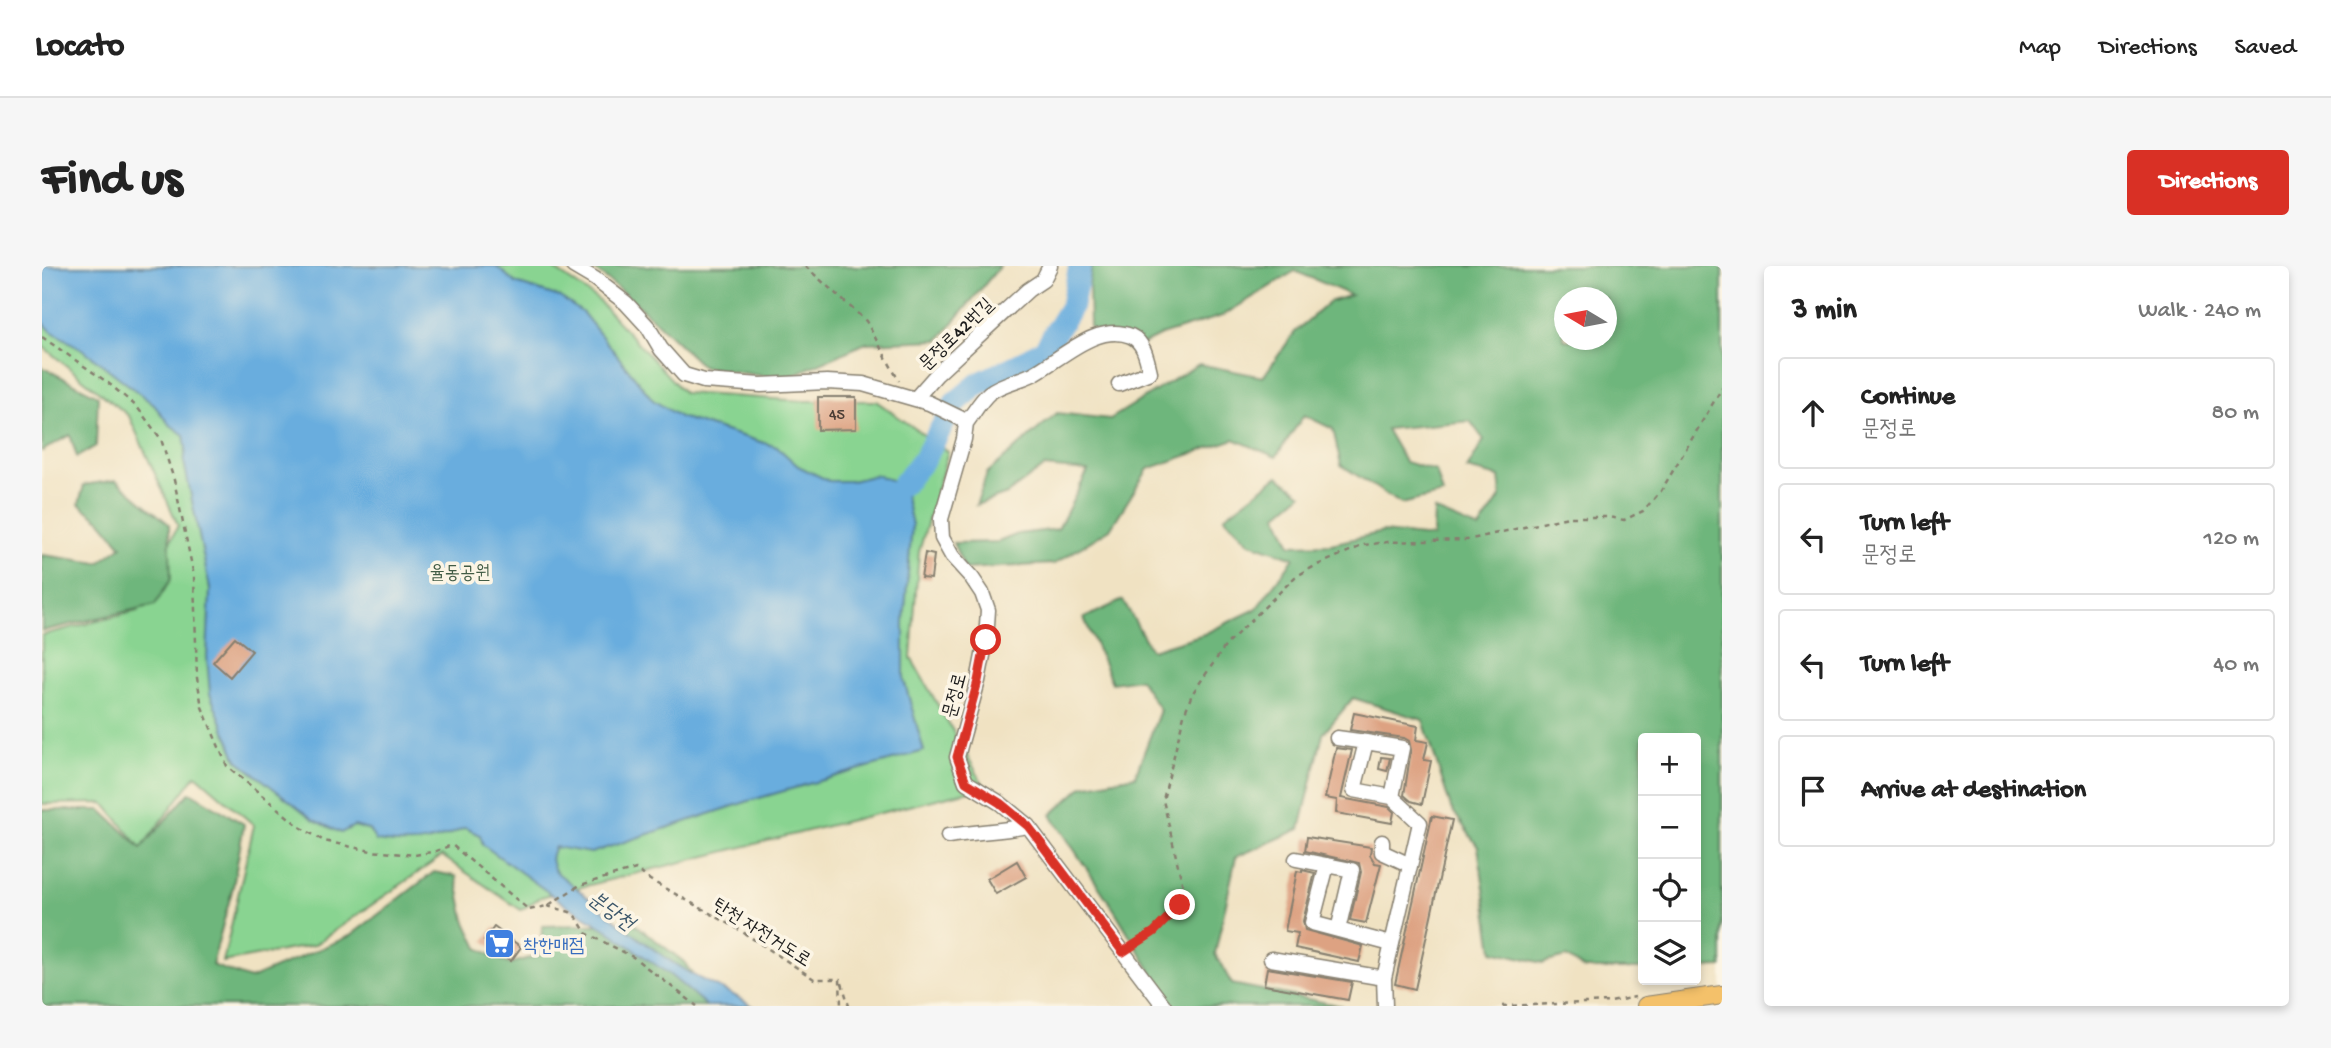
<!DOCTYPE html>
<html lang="en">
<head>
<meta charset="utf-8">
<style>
  :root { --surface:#fff; --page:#f6f6f6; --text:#222; --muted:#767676; --line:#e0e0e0; --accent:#d93025 }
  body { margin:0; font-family:"Gochi Hand","Poor Story",sans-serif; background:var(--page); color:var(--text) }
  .controls { position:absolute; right:21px; bottom:21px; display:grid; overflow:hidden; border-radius:7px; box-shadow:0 4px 10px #0003 }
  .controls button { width:63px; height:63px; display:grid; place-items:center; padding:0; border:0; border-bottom:2px solid var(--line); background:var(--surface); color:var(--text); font:35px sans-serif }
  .compass { position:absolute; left:1512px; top:21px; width:63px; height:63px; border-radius:50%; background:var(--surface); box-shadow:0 4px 10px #0003; rotate:280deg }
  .stop { position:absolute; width:21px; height:21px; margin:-16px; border:5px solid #d93025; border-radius:50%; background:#fff }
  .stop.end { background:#d93025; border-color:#fff; box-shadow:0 2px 7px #0008 }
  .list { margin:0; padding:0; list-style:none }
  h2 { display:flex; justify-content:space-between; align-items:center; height:91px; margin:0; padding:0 28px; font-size:30px }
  h2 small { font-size:23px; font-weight:400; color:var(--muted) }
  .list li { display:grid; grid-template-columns:46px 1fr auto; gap:21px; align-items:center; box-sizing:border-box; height:112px; margin:0 14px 14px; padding:0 14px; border:2px solid var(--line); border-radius:7px }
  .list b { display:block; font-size:26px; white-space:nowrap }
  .list p { margin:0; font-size:23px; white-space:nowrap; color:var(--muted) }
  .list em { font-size:23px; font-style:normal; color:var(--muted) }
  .icon { flex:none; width:38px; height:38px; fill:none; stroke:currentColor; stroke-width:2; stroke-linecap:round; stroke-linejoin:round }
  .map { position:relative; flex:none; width:1680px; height:740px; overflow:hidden; border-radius:7px }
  header { display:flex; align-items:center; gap:42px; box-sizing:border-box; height:98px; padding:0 35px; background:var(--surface); border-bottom:2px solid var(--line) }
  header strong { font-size:33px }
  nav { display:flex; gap:38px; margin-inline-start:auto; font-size:24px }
  .intro { display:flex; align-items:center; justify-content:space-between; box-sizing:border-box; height:168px; padding:0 42px }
  h1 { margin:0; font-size:49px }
  .button { padding:18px 32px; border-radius:7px; background:var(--accent); color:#fff; font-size:24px; font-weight:700 }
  main { display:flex; gap:42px; padding:0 42px }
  aside { flex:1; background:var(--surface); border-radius:7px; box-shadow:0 4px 10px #0003 }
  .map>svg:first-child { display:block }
</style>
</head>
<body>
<header>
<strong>Locato</strong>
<nav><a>Map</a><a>Directions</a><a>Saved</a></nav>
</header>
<div class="intro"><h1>Find us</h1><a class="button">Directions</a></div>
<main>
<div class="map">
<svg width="1680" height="740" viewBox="0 0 1680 740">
  <rect width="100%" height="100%" fill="#fcf5e5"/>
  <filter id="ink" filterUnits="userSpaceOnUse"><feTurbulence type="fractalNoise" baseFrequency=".0143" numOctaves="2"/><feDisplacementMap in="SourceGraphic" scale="14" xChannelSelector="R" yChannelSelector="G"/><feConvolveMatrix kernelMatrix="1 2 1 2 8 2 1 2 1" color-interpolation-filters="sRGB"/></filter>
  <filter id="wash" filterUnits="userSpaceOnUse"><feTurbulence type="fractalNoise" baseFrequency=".00686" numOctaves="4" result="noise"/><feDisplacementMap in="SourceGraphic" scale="28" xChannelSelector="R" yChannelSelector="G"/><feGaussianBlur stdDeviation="1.57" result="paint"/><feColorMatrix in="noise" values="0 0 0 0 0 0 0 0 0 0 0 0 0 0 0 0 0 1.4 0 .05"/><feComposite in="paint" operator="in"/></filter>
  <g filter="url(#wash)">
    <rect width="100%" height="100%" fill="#f0e2c2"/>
    <path fill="#89d491" stroke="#527856" stroke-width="2" d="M0,0H508L556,34L642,127L762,135H834L906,186L877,286L869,392L943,521L499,631L479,644L400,590L272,679L181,696L212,559L154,509L99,582L62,537L0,538V369L96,345L136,259L87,150L0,80Z"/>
    <path fill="#6eb67b" stroke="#45694c" stroke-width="2" fill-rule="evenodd" d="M548,0H958L897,74L824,77L742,113L661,101L594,37Z
      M1050,0H1680V701L1654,702V472H1601V703H1542L1524,691L1501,697L1451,685L1436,581L1409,542L1381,454L1311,432L1281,468L1258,563L1194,591L1173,688L1190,718L1300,740H1130L1073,645L1009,549L1041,520L1093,510L1118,444L1098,413L1070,417L1042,352L1081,334L1109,384L1162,368L1214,343L1252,292L1208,277L1182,251L1236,210L1260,228L1235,249L1249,279L1289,278L1341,266L1391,271L1392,244L1437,263L1459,230L1457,211L1425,203L1442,174L1428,155L1344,163L1363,196L1394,205L1401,228L1359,238L1299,199L1291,163L1262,149L1234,191L1192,173L1106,203L1068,263L1012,298L923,303L911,277L956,276L976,268L1016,263L1046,205L1002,201L965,228L934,239L945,207L1015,147L1068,153L1157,98L1221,111L1253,66L1287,36L1309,29L1253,5L1180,50L1119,69L1089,84L1048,61L1047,19ZM1522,32H1564V74H1522Z
      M0,101L56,130L54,180L35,191L28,169L0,185Z
      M74,214L127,258L129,313L113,339L0,365V289L57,297L80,280L59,255L37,238L42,219Z
      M148,526L202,558L191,621L170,699L208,713L308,670L392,606L414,610L423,654L436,682L467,698L499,689L500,660L593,658L642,696L672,740H0V544H59L99,582Z"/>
    <path fill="#69adde" stroke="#42647d" stroke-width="2" d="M0,0H454L474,17L518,31L541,47L611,134L638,151L735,181L756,200L787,215H809L834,209L861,218L870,259L862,356V414L882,485L707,535L549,587L513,581C508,591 508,596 514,606C557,639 597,676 644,705C665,718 689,725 710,740H665L628,709L565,664L521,637L441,579L438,569L423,562C389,578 372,580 334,575L327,564L312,560L299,567L272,554L195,494L168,428L165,391L168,323L142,196L144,182L142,169L127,158L112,139L43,85L9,65L0,55Z"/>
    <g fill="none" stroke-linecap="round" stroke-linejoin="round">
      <path stroke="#69adde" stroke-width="23" d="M861,218L882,193L913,137L936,118L980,97L1003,83L1030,39L1038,0"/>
    </g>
    <g id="blocks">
      <path fill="#dda282" d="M776,131H814V163L776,164Z
        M883,287L892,289L889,313L879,312Z
        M193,371L210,385L188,411L171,396Z
        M1312,447L1376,460L1374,474L1386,476L1382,494L1389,495L1380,538L1369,535L1362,529L1369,484L1367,475L1362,472L1308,464Z
        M1294,482L1310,484L1299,532L1347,541L1352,546L1350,557L1294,547L1295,534L1283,532Z
        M1339,491L1348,492L1345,505L1337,503Z
        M1390,550L1410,554L1373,723L1353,718Z
        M1265,571L1329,581L1328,589L1333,597L1339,598L1324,657L1308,654L1319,606L1317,597L1263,585Z
        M975,595L984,611L954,628L945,613Z
        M1260,604L1273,607L1261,655L1263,664L1321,680L1317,696L1253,682L1256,667L1243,665L1255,605L1260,606Z
        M452,661L479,681L469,695L442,675Z
        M1225,702L1310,716L1306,734L1222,719Z"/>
    </g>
  </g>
  <g filter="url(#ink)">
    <use href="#blocks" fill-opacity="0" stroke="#867f6f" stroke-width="2"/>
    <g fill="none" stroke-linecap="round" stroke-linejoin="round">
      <defs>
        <path id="minor" d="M531,0L553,13L584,37L606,61L619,83L642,109L662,115L719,119L785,116L821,118L887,137L918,152L924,157L922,173L899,253L900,272L910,290L930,312L940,327L946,344L944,374L936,415L915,491L924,516L958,537L986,560L1122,740
          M873,133L895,108L986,24L1001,14L1008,0
          M924,157C931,148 938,135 947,127C960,117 977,115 991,108C1019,93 1055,56 1089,70C1102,76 1105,93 1108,106L1077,118
          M1295,472L1324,476
          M906,570C932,566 959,565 986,560
          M1340,576V586L1368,599
          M1254,593L1310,604L1296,664
          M1285,599L1270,657L1349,678
          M1229,693L1342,712
          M1343,740L1342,712L1378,557L1350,531L1312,524L1324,476L1360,482L1350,531"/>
        <path id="major" d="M1604,740L1680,729"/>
      </defs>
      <use href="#minor" stroke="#867f6f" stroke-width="17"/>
      <use href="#major" stroke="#867f6f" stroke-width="20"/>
      <path stroke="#867f6f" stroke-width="2.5" stroke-dasharray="5 5" stroke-linecap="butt" d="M763,0L824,55L857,115
        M0,71L65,116L95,141L119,173L132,214L152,310L155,412L160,441L185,500L258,561L282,575L329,585L373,589L394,585L410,579L487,644L505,640L538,619L594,603L608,614L693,661L772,713H798L799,740
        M505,640L528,646L535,652L544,667L591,691L655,740
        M1093,678L1112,666L1138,639L1141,621L1121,534L1142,449L1150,428L1184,379L1253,311L1273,300L1322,279L1345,276L1425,274L1526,251H1567L1582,254L1601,245L1619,225L1680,122
        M800,717L807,740
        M1460,740L1569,736L1593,731"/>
      <use href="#minor" stroke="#fff" stroke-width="14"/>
      <use href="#major" stroke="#f4c16b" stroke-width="18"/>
    </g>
  </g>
  <g fill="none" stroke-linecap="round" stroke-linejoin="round" filter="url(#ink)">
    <path stroke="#d93025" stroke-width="9" d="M944,374L936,415L915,491L924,516L958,537L986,560L1081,686L1112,666L1138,639"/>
  </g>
  <defs>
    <symbol id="supermarket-square" viewBox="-11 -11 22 22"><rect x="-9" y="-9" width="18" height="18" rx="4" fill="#3f7fe0" stroke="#fcf5e5"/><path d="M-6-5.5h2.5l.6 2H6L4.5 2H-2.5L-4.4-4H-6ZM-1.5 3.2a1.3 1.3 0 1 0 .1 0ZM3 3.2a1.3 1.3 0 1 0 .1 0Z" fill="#fff"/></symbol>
  </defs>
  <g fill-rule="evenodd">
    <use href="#supermarket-square" x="440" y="660" width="35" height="35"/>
  </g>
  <g text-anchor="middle" stroke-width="7" stroke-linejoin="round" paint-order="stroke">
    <g font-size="16" fill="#4c3e36">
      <text x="795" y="153">45</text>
    </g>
    <g font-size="19" fill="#1c1c1c" stroke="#fcf5e5">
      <text transform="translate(913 67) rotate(-44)" y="7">문정로42번길</text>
      <text transform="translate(911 429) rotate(-75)" y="7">문정로</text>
      <text transform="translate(721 665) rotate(32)" y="7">탄천 자전거도로</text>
    </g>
    <g font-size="19" fill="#425c45" stroke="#fcf5e5">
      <text x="418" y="312">율동공원</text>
    </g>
    <g font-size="19" fill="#366cbe" stroke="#fcf5e5" text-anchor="start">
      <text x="481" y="685">착한매점</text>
    </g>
    <g font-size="21" font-style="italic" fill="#3b566a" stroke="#fcf5e5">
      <text transform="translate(570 644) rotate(36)" y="7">분당천</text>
    </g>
  </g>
</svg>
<div class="controls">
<button>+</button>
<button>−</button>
<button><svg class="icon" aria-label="locate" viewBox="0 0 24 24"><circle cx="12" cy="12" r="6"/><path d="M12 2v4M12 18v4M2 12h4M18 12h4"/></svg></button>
<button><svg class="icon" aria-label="layers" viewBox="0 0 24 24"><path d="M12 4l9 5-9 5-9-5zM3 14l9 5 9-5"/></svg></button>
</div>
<svg class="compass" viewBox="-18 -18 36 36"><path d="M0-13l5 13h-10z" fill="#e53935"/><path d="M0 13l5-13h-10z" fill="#767676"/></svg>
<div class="stop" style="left:944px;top:374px"></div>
<div class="stop end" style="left:1138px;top:639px"></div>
</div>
<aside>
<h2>3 min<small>Walk · 240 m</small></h2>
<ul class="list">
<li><svg class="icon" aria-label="ahead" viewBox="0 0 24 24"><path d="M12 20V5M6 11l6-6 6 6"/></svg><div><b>Continue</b><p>문정로</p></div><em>80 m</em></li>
<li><svg class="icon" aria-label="left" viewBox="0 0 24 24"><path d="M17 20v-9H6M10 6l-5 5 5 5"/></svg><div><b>Turn left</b><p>문정로</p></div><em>120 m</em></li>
<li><svg class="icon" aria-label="left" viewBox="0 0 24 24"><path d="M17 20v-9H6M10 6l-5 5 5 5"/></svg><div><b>Turn left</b></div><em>40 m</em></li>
<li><svg class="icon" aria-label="arrive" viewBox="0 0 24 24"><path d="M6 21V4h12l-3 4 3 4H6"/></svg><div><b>Arrive at destination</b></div></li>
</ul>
</aside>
</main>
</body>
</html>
